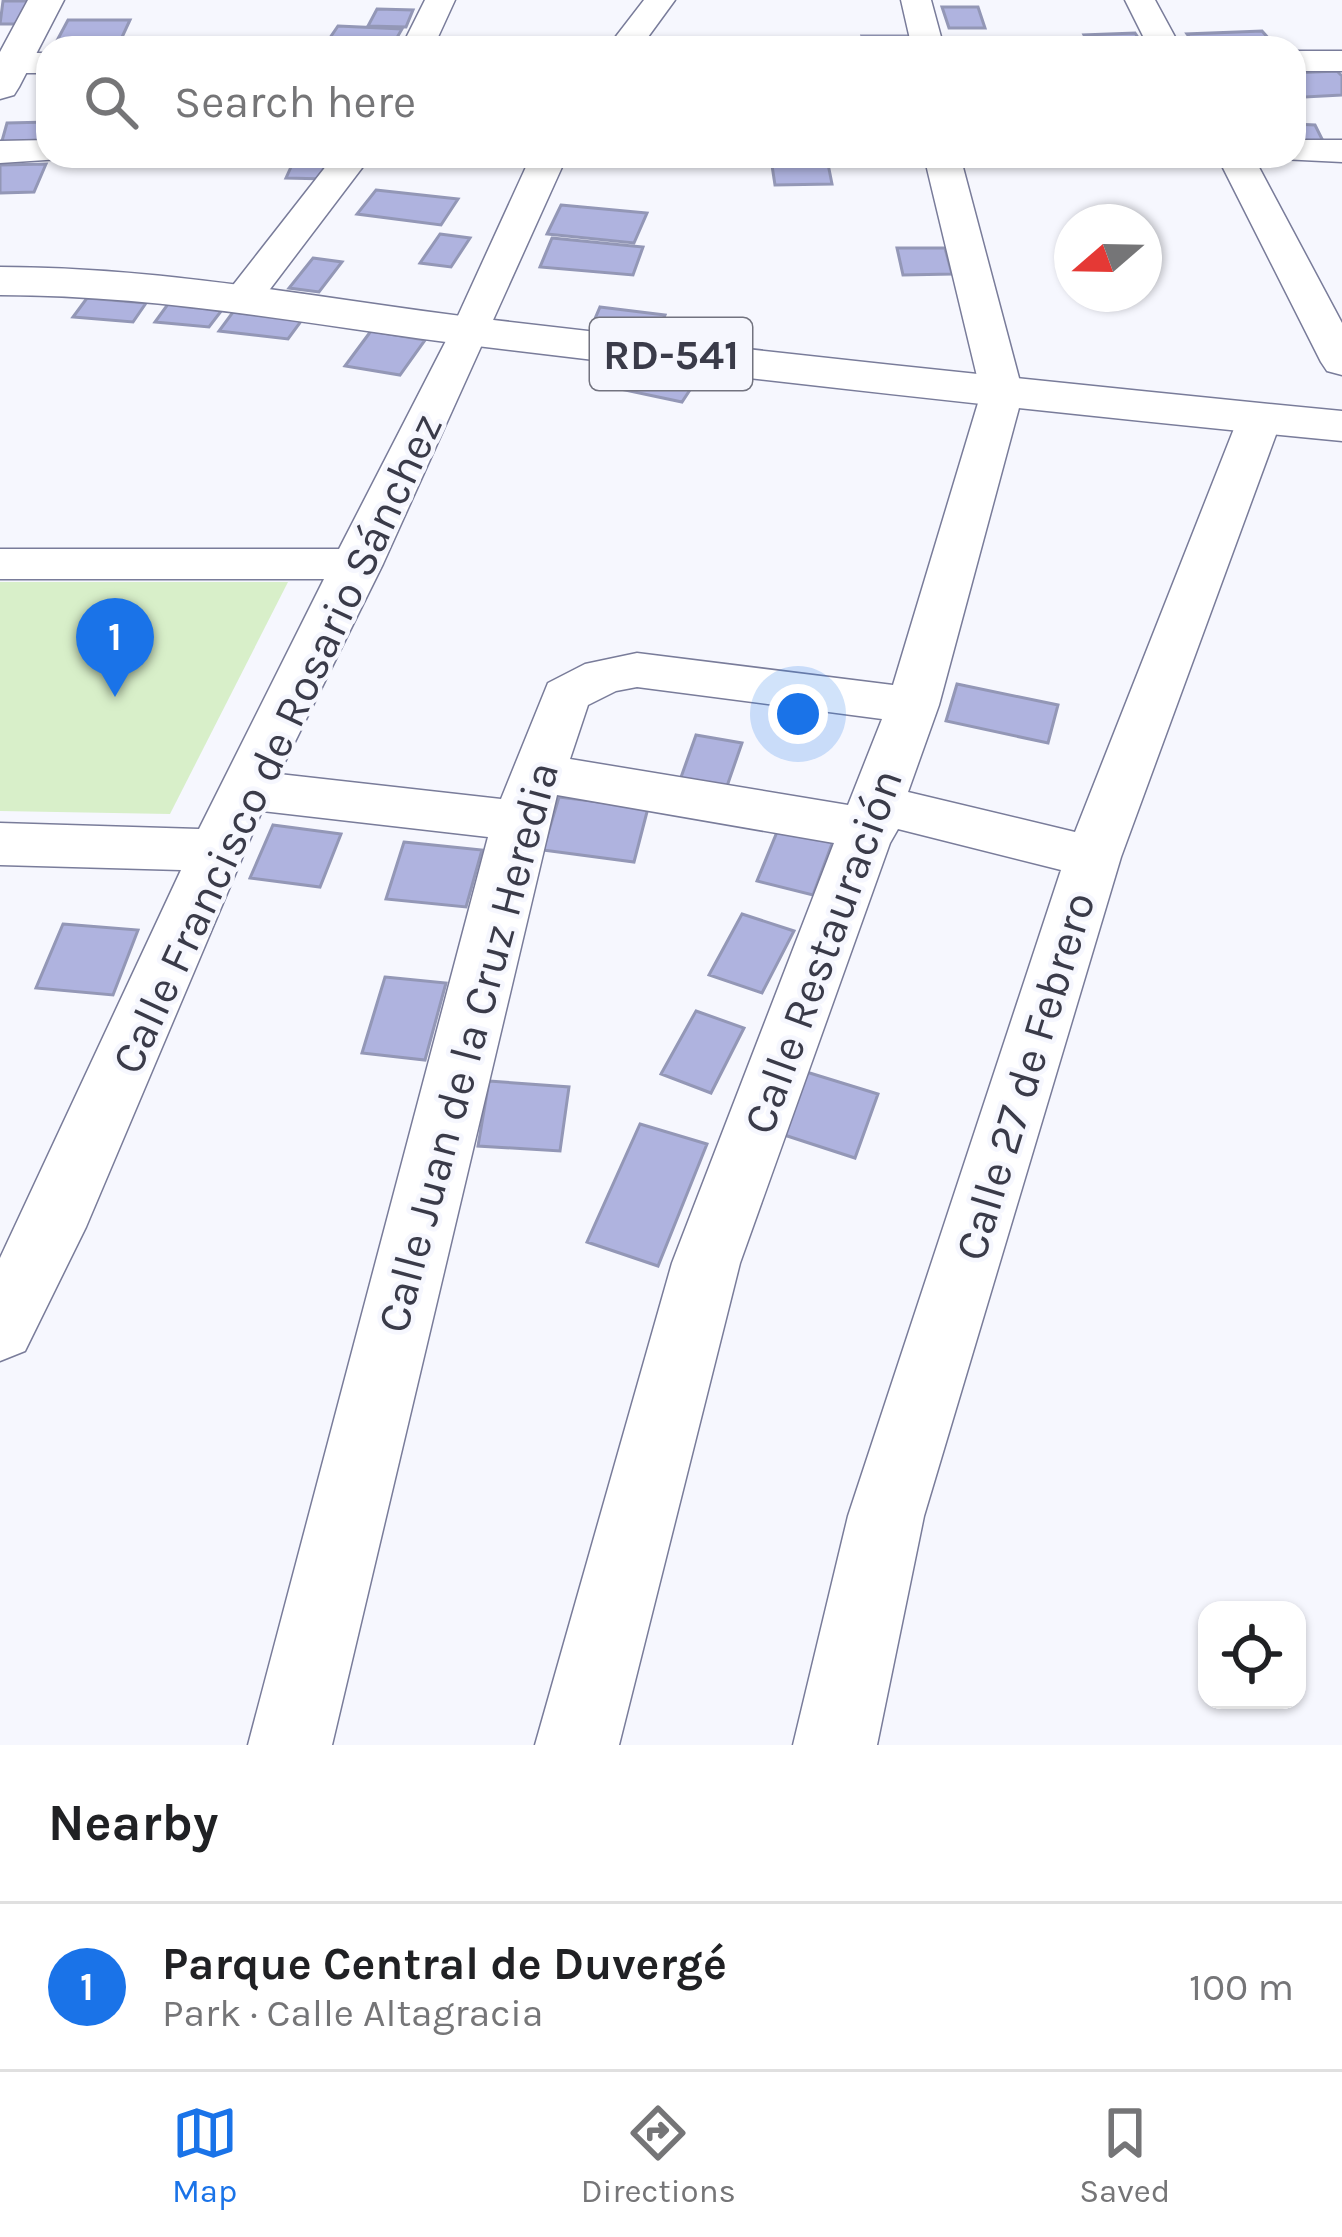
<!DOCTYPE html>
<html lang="en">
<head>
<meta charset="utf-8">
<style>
  :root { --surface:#fff; --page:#f6f6f6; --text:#202124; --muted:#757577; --line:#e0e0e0; --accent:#1a73e8 }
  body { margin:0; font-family:Karla,sans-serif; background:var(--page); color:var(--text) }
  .controls { position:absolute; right:36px; bottom:36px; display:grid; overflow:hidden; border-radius:24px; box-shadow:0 3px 9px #0004 }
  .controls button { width:108px; height:108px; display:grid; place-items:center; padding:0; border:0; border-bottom:3px solid var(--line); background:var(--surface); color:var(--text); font:60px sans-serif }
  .compass { position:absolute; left:1054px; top:204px; width:108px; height:108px; border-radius:50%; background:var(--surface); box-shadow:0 3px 9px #0004; rotate:250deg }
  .you { position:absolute; left:798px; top:714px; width:42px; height:42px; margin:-30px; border:9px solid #fff; border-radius:50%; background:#1a73e8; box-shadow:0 0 0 18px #1a73e833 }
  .badge { display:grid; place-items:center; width:78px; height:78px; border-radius:50%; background:var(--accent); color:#fff; font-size:39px; font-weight:700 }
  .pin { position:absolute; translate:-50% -99px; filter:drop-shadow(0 3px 6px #0008) }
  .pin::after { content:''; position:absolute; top:63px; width:42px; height:36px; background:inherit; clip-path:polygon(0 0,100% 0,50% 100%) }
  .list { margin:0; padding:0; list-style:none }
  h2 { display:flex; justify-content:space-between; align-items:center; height:156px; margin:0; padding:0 48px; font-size:51px }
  h2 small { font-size:39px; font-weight:400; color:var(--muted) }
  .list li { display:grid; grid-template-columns:78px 1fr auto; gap:36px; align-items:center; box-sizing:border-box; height:168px; padding:0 48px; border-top:3px solid var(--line) }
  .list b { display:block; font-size:45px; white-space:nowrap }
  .list p { margin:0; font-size:39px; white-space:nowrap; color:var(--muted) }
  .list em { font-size:39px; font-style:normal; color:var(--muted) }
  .icon { flex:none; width:66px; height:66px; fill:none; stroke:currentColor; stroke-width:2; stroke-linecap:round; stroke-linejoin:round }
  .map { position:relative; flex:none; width:1342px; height:1745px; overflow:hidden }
  .search { position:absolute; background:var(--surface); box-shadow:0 3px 9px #0004; left:36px; right:36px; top:36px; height:132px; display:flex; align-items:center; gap:30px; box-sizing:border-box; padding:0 42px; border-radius:36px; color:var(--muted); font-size:45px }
  .sheet { height:324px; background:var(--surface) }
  nav { display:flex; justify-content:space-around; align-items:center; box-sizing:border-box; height:168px; border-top:3px solid var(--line); background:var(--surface); font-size:33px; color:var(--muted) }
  nav a { display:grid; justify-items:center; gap:6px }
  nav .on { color:var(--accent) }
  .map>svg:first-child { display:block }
</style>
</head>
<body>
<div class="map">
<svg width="1342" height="1745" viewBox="0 0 1342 1745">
  <rect width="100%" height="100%" fill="#f6f7fe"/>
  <path fill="#d8efc9" d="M0,582H288L170,814L0,811Z"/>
  <path fill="#afb3df" stroke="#9397b6" stroke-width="3" d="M3,1H30L18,24H0Z
    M942,7H978L985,28H949Z
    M377,9L413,10L406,27L368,26Z
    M68,20H130L117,48H53Z
    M338,26L402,29L391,48H323Z
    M1262,31L1277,48H1197L1187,34Z
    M1135,33L1145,48H1091L1084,35Z
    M862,36H908L912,48H866Z
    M155,38H203L199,48H150Z
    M1337,71L1342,76V95L1305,97L1294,83V73Z
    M48,122L41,147L0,148L7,123Z
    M1294,124L1315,125L1325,145L1294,144Z
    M296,156L336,158L327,179L286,178Z
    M771,159H827L832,184L775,185Z
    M46,164L34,192L0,193V165Z
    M376,190L458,199L441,225L357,214Z
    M561,205L647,213L634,243L547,234Z
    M440,234L470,238L451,267L420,263Z
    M552,238L643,247L633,275L540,267Z
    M897,248H945L952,274L903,275Z
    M313,258L342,262L319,292L289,288Z
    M87,298L146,303L133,322L73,317Z
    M168,304L222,310L209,327L155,322Z
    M600,307L665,315L656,336L591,328Z
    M233,312L302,320L288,339L219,331Z
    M371,331L425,340L400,375L345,366Z
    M644,361L701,373L682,402L625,390Z
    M957,684L1058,705L1048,743L946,721Z
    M696,735L742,743L726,789L680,780Z
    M559,797L648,808L634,862L543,850Z
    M273,825L341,834L320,887L250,878Z
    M779,827L833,841L813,895L757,881Z
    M404,842L482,850L466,907L386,899Z
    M742,914L794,931L762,993L709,975Z
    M63,924L138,930L113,995L36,988Z
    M385,977L446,983L425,1060L362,1053Z
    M696,1011L744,1028L711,1093L661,1074Z
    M800,1070L878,1094L855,1158L775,1132Z
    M489,1081L569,1087L560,1151L478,1146Z
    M640,1124L707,1144L658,1266L587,1242Z"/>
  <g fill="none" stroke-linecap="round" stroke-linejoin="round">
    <defs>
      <path id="minor" d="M425,0H455L433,48H401Z
        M644,0H675L640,48H607Z
        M901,0H931L944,48H912Z
        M1125,0H1155L1181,48H1149Z
        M1294,51H1342V71H1294Z
        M0,53H48V73H0Z
        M48,140V156L61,159L0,163V141Z
        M1294,140H1342V162L1281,159L1294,156Z
        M334,156H371L258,305H230L224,297L230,289Z
        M531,156H567L383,564L279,774L501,799L548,683L585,664L637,653L893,685L981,393L924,156H960L1023,393L939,705L908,792L1075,832L1237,421L1244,412L1259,408L1274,412L1281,421L1121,857L924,1516L877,1745H793L848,1516L1061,870L898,829L890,843L740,1263L619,1745H535L672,1263L834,843L557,795L332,1745H248L488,837L262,811L86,1227L25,1351L0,1361V1258L181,870L0,865V823L199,829L324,579H0V549H339L451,331ZM637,687L882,719L848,805L570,759L588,705L616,691Z
        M1217,156H1253L1342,323V375L1327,371L1321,362Z"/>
      <path id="major" d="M28,0H64L19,87L14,95L0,99V52Z
        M0,267C161,267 318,298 477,318C765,352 1053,383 1342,411V441C1053,413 765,381 477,346C318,326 161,295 0,295Z"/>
    </defs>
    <use href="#minor" stroke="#797c9a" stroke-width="3"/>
    <use href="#major" stroke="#797c9a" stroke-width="3"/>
    <use href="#minor" fill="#fff" fill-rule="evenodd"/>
    <use href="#major" fill="#fff" fill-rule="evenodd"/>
  </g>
  <g text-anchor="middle" stroke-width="9" stroke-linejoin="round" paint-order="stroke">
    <rect fill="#f6f7fe" stroke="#72737f" stroke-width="3" x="590" y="318" width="162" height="72" rx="9"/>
    <g font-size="42" font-weight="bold" fill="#3a3b49">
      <text x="671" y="369">RD-541</text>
    </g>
    <g font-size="45" fill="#3a3b49" stroke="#f6f7fe">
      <text transform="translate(276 743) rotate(-65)" y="16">Calle Francisco de Rosario Sánchez</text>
      <text transform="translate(822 951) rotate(-70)" y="16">Calle Restauración</text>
      <text transform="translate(467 1047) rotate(-75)" y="16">Calle Juan de la Cruz Heredia</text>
      <text transform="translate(1024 1076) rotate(-73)" y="16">Calle 27 de Febrero</text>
    </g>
  </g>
</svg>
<div class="controls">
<button><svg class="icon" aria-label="locate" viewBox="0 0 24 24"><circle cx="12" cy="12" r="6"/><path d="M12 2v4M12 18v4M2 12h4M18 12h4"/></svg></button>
</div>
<svg class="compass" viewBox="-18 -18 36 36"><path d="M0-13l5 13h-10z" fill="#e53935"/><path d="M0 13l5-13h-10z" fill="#757577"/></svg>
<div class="you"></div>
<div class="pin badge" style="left:115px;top:697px">1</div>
<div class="search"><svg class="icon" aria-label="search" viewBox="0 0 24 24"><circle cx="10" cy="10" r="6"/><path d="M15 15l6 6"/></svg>Search here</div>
</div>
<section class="sheet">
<h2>Nearby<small></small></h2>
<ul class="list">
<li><span class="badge">1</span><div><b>Parque Central de Duvergé</b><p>Park · Calle Altagracia</p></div><em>100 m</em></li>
</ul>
</section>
<nav>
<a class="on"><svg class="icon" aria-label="map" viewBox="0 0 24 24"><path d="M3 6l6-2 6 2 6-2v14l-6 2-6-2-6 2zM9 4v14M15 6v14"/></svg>Map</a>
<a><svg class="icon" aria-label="directions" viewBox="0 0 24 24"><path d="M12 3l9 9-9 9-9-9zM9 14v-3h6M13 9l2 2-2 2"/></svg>Directions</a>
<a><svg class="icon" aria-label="saved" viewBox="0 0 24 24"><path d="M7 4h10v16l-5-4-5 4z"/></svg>Saved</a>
</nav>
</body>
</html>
